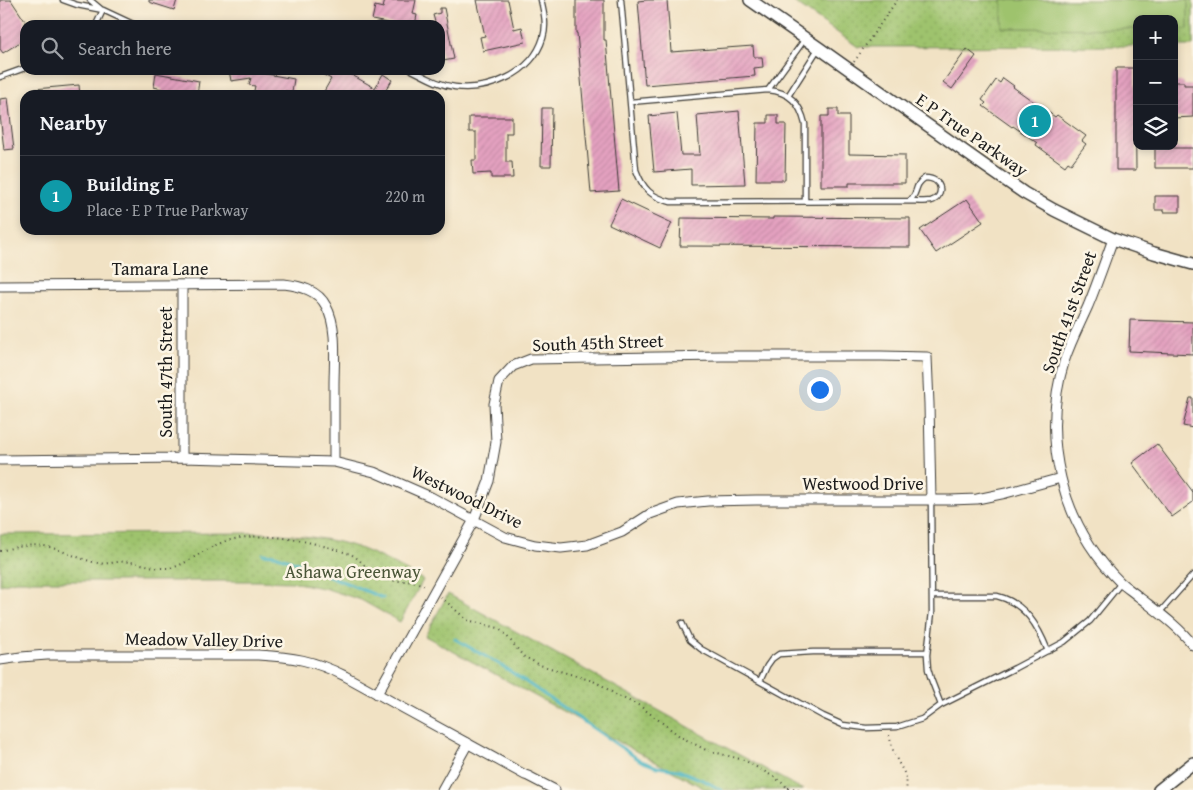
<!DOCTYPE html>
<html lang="en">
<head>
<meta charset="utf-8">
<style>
  :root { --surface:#171b24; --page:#242831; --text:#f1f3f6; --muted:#9ea1a6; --line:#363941; --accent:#2563eb }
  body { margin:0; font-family:"Gentium Book Plus",serif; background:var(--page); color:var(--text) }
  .controls { position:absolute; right:15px; top:15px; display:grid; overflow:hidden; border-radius:10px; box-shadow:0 2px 8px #0003 }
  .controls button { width:45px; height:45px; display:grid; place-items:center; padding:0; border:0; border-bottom:1px solid var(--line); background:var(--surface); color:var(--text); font:25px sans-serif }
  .you { position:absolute; left:819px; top:389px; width:18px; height:18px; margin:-12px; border:4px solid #fff; border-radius:50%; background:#1a73e8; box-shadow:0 0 0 8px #1a73e833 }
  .badge { display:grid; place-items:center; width:32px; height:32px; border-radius:50%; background:var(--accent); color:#fff; font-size:16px; font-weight:700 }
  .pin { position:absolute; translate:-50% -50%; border:2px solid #fff; box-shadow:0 1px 5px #0006 }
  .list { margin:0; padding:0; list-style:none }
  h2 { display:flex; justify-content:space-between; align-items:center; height:65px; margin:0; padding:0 20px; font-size:21px }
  h2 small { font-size:16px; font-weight:400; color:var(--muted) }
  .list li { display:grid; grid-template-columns:32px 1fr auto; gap:15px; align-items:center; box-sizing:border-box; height:80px; padding:0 20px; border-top:1px solid var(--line) }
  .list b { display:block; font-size:19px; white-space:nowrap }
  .list p { margin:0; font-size:16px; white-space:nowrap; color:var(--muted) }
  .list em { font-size:16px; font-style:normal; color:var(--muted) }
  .icon { flex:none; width:28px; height:28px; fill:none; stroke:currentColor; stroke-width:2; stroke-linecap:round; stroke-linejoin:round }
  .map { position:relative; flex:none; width:1193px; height:790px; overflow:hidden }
  .search { position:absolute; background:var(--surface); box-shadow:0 2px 8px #0003; left:20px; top:20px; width:425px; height:55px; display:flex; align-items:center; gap:12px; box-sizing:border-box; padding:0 18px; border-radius:15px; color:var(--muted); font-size:19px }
  .panel { position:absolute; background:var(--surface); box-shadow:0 2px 8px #0003; left:20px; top:90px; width:425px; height:145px; border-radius:15px }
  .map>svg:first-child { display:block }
</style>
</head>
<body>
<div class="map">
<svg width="1193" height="790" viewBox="0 0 1193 790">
  <defs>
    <pattern id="park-dots" width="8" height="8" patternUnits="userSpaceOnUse" patternTransform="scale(1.25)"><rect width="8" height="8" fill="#9ec36d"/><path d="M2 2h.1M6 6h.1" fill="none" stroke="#88a75e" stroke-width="1.8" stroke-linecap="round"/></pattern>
    <pattern id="building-hatch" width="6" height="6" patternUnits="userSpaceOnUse" patternTransform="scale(1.25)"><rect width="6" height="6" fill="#e4a1c0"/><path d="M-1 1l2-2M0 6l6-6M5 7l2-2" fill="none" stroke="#c38aa4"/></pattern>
  </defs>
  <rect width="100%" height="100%" fill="#fcf5e5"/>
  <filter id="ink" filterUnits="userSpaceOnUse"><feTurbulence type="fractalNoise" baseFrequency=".02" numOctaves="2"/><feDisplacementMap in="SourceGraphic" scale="10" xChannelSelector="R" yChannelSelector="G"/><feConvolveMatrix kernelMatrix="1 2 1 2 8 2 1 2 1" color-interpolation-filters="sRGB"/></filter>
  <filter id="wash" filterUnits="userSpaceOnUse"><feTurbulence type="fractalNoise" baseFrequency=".0096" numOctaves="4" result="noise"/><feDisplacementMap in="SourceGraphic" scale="20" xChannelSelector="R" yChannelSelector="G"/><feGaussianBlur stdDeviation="1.12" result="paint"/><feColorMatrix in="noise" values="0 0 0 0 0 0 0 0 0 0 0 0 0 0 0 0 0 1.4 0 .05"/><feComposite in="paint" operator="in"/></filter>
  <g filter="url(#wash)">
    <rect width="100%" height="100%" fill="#f1e2c4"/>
    <path fill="url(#park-dots)" stroke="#5d7044" d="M791,0H1193V46H1174V19H1137V46L858,47Z
      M258,533C285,534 313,536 339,542C369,549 396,565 423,580L400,622L361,600L327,589L292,582L258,581H15L0,585V534Z
      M448,594L803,790H707L425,636Z"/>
    <path fill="#9ec36d" stroke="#5d7044" d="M1002,0H1188V29H1174V19H1137V29L1002,28Z"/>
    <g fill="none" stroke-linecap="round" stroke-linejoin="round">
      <path stroke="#47b4c3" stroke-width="3" d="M263,554L275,555L295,562L383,598
        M455,639L504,667L641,761L657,767L678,770L705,781L721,790"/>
    </g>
    <g id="blocks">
      <path fill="url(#building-hatch)" d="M0,0H11L25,21V39L3,53L0,49Z
        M149,0H177L174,10L149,2Z
        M385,0H416L413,14L417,15L415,25H398L372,20L375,6L383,8Z
        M477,0H508L514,29L522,27L525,42L483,51L480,37L485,36Z
        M576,0H604V40H606L619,191L591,193L577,33H576Z
        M646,0H667L671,52L753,46L754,57H762L763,67L754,68L755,76L645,85L638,1Z
        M440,8H444L454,59L443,61L440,48V25H436L433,15L440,13Z
        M967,49L976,56L952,89L943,82Z
        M1116,68H1135L1136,170H1116Z
        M229,70H246L294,79L292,92L285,91L284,95H253L255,86L249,85L251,78L231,81Z
        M315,70H343L375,88L383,74L392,80L384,93L387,95H322L331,79Z
        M156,73L199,81L197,95H161L162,89L154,87Z
        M1003,78L1014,86L1013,87L1055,117L1057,115L1086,136L1082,141L1086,144L1071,164L1068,162L1065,166L1036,145L1037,143L1029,137L1013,126L1012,127L983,106L986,103L982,100L996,80L1000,83Z
        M1174,82H1184V85H1193V117L1174,118Z
        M79,85L80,95H36L35,89Z
        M8,98L14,149L4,150L0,115V99Z
        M542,108H552L551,166H541Z
        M829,109H838V116H849V154L905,155V183H849V186H821V116H829Z
        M739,111L745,184L691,185V169L654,172L649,116L677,113L681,155H700L697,115Z
        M768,115H778V124H786L785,180H756L757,123H768Z
        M469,117H512V133H506V162H512L513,178H491V173L473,174L472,160H476V132H469Z
        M1155,148H1193V168H1155Z
        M1155,196H1180V212H1164V210H1155Z
        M621,199L672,223L660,248L609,224Z
        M967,199L983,222L936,253L920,230Z
        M773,217L910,218V247L680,246L681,218L773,219Z
        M1130,320L1193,322V354L1129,351Z
        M1190,398H1193V428L1183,426Z
        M1157,444L1193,492V502L1172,517L1132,463Z"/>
    </g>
  </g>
  <g filter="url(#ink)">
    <use href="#blocks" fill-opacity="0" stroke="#3c3a35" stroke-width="1"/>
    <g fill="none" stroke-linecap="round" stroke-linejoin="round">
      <defs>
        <path id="service" d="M63,0L77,5L103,10L135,25
          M90,0L102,10
          M621,0L636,170C643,189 651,197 671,202L909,201
          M96,25L103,10
          M412,70C426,77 439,85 455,87C489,91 532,74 543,38C547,25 544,13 541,0
          M0,77L25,68
          M768,90L805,39
          M788,96L818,49
          M630,102L768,90C790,92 800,103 805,124V201
          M925,178C944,178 944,198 931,201C924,202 916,201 909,201C919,194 913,185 925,178Z
          M931,500L932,612L927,655L928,669L931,679L941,705
          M932,596H997C1025,603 1038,626 1048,651
          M1159,613L1193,575
          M682,623L690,640L701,649L823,716L843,725L866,728L897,727L922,719L941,705L1015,668L1064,642L1090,621L1121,583
          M760,681L767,666L772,659L779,654L813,652H927"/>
        <path id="minor" d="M1113,239C1105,261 1097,284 1088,306C1080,324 1071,341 1065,359C1040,438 1061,524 1121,583C1127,588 1133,592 1139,597C1158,612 1178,626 1193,645
          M182,285V458
          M0,286L284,284C300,286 318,290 326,306C338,327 334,361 334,385C334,411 334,436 334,462
          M0,460L182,458L334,462L374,472L431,497L505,537L535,545L561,548L587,545L622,532L650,514L678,504L708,501L756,500H950L977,499L1006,493L1061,478
          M0,660L21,657L47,655H258C293,657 313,660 345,676L525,775L528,776L555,790
          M377,694L474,520L489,481L496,442L494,404L499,381L513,366L531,359L722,356H881L927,357L929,404L931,500
          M442,790L468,743"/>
        <path id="secondary" d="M750,0L819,48L985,166L1024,193L1054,210L1113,239L1154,253L1193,264
          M1159,790L1193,763"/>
      </defs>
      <use href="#service" stroke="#3c3a35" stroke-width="7"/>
      <use href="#minor" stroke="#3c3a35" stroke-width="11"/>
      <use href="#secondary" stroke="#3c3a35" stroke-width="14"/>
      <path stroke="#3c3a35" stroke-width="2" stroke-dasharray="1 4" stroke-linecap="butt" d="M854,62L897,0
        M0,551C15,547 33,543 49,547C64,551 78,558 93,562C107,566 117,560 130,562C143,563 155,569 168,568C181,568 202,551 216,545C255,527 311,541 350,554C362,559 368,573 381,578C397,584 409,577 427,587
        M441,597L467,620L498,628L506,635L523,656L540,665L593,681L603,686L616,695L640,706L681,737L706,750L744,760L774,777L785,785L788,790
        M889,735C891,742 892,749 895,755C900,769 909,774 906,790
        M788,788H792L800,790"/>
      <use href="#service" stroke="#fff" stroke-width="4.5"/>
      <use href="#minor" stroke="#fff" stroke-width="9"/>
      <use href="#secondary" stroke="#fff" stroke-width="11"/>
    </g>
  </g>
  <g text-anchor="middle" stroke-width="5" stroke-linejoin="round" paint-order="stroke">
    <g font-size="18" fill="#1c1c1c" stroke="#fcf5e5">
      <text transform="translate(972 135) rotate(35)" y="6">E P True Parkway</text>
      <text x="160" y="275">Tamara Lane</text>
      <text transform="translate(1069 312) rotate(-70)" y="6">South 41st Street</text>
      <text transform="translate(598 343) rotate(-2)" y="6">South 45th Street</text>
      <text transform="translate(166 372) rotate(-90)" y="6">South 47th Street</text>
      <text x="863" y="490">Westwood Drive</text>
      <text transform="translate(467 497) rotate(26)" y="6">Westwood Drive</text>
      <text transform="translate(204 640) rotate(1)" y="6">Meadow Valley Drive</text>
    </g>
    <g font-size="18" fill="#4a5638" stroke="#fcf5e5">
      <text x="353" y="578">Ashawa Greenway</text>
    </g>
  </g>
</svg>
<div class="controls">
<button>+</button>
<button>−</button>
<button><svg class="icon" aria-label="layers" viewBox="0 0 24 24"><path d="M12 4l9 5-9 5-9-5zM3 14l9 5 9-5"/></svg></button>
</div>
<div class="you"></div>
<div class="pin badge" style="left:1035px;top:121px;background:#0f9aa8">1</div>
<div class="search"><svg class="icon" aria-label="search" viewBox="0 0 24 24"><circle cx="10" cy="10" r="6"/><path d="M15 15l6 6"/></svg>Search here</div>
<section class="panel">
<h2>Nearby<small></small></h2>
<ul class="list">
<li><span class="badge" style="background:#0f9aa8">1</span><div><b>Building E</b><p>Place · E P True Parkway</p></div><em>220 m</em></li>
</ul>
</section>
</div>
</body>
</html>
